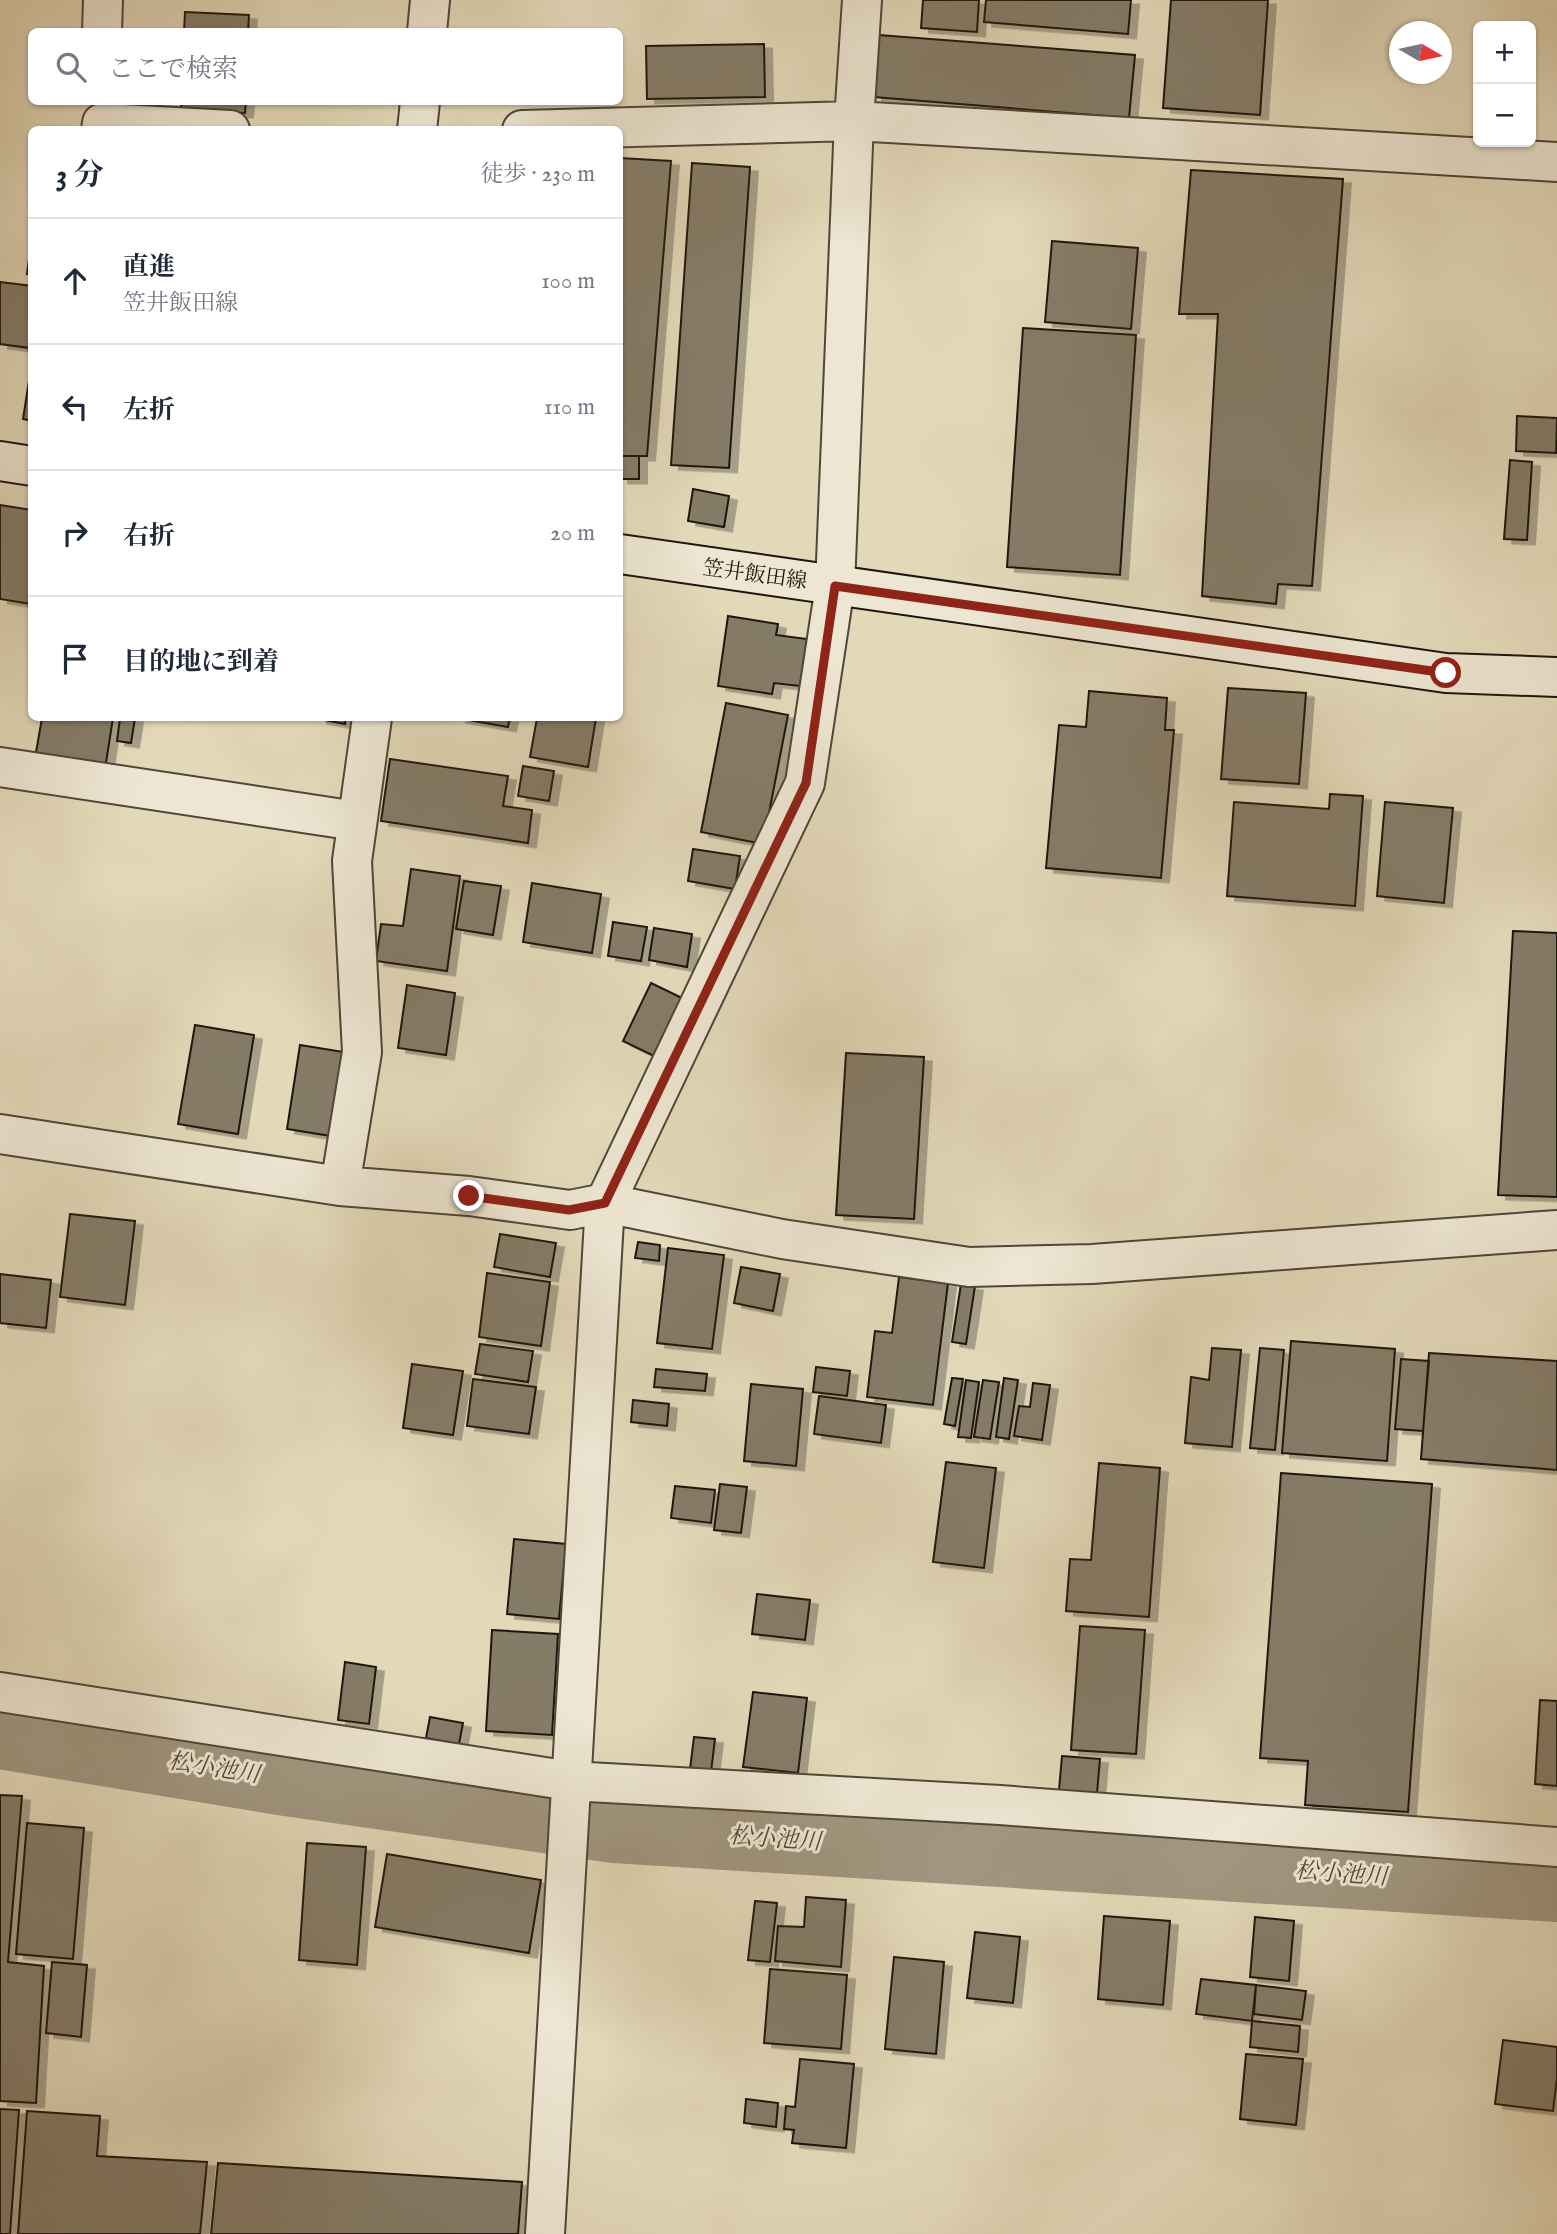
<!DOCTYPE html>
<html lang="ja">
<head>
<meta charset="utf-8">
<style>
  :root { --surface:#fff; --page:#f2f2f3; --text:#1f2937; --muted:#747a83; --line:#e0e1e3 }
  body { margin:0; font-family:"IM FELL English","Noto Serif JP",serif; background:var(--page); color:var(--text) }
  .controls { position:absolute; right:21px; top:21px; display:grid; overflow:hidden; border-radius:10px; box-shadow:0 2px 5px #0004 }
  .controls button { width:63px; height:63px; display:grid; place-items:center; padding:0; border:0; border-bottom:2px solid var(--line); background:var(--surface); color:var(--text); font:35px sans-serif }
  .compass { position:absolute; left:1389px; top:21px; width:63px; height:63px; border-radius:50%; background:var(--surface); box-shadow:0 2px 5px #0004; rotate:99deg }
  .stop { position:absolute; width:21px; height:21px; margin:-16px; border:5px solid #8f2418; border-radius:50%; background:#fff }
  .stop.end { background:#8f2418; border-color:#fff; box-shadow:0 2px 7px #0008 }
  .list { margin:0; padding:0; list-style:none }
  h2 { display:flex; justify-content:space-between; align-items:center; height:91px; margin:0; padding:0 28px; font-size:30px }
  h2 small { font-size:23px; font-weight:400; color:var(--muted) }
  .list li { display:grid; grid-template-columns:46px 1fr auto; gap:21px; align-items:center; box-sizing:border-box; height:126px; padding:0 28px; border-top:2px solid var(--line) }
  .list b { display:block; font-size:26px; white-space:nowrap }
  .list p { margin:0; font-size:23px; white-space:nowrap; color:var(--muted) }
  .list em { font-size:23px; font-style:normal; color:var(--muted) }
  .icon { flex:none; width:38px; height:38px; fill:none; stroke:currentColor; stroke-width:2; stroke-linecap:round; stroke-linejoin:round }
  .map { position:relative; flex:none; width:1557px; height:2234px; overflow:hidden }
  .search { position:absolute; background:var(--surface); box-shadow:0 2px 5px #0004; left:28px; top:28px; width:595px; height:77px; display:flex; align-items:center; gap:18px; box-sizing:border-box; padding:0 24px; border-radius:10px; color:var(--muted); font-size:26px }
  .panel { position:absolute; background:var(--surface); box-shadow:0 2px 5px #0004; left:28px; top:126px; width:595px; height:595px; border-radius:10px }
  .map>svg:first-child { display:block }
</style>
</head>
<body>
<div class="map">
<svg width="1557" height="2234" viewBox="0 0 1557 2234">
  <defs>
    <filter id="shadow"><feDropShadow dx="8" dy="4.5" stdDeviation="0" flood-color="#0004"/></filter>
  </defs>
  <rect width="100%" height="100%" fill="#e3d9b9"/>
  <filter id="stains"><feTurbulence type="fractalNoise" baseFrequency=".00286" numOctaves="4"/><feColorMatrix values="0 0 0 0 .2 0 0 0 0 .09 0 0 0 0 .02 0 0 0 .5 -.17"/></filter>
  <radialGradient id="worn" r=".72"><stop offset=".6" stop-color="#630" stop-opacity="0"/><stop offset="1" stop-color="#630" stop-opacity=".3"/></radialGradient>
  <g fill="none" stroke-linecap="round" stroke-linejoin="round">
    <path stroke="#a0967f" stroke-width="70" d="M0,1734L286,1781L615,1828L1557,1887"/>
  </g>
  <path fill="#857b67" stroke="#1f150e" stroke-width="2" filter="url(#shadow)" d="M923,0H979L977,32L921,28Z
    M986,0H1131L1128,34L984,22Z
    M1171,0H1268L1260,115L1163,108Z
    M185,12L249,15L248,32H184Z
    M879,35L1135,55L1129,118L874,97Z
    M764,44L765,97L647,99L646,46Z
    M181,102H246L245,113L181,111Z
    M620,158L671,161L647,456H620Z
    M692,163L750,167L729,468L671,465Z
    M1191,170L1343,179L1312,586L1278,584L1276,604L1202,596L1218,314H1179Z
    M1052,241L1138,248L1131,329L1045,322Z
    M29,259L32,260V275L27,274Z
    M0,282L32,286L30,348L0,344Z
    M1023,328L1136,335L1120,575L1007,567Z
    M32,362V421L23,419Z
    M1517,416L1557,418L1556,453L1516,451Z
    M620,456H639V479H620Z
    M1510,460L1532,462L1527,540L1504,539Z
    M693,489L729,496L724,527L688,521Z
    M0,505L32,510L31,604L0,599Z
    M728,616L778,624L776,635L807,639L800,686L774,683L772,694L718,686Z
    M1228,688L1306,693L1299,784L1221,779Z
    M1089,691L1167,698L1165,730H1174L1161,878L1046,868L1059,725L1086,727Z
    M726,703L788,715L763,844L701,832Z
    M42,718H113L105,769L35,758Z
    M120,718H135L131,743L117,741Z
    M319,718H346L345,724L319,719Z
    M457,718H510L508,727Z
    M537,718H596L588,767L530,757Z
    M390,759L508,776L503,806L532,810L528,843L381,821Z
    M523,766L554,771L549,801L518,796Z
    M1330,794L1363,796L1355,906L1227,896L1234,802L1329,809Z
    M1385,802L1453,808L1444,903L1377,896Z
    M693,849L740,856L735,889L688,881Z
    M411,869L460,876L447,971L376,961L381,924L403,926Z
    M464,881L501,886L493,935L456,929Z
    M532,883L601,894L592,953L523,942Z
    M613,922L647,927L641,961L608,956Z
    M654,928L692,934L687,967L649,960Z
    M1513,931L1557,933V1197L1498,1195Z
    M651,983L684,999L656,1057L623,1041Z
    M407,985L455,993L446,1055L398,1048Z
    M195,1025L254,1035L238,1134L178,1124Z
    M300,1045L350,1053L337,1137L287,1129Z
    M846,1053L924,1057L914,1219L836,1215Z
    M70,1214L135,1221L125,1305L60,1297Z
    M500,1234L556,1243L550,1277L494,1267Z
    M638,1242L660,1245L659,1261L635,1258Z
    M668,1248L724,1255L712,1349L657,1343Z
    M741,1267L780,1274L773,1311L734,1303Z
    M487,1273L550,1282L541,1346L479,1337Z
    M0,1274L51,1280L46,1328L0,1323Z
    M899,1277L948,1283L933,1405L867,1397L875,1331L892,1333Z
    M961,1284L975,1286L966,1344L952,1342Z
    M1291,1341L1395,1349L1387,1461L1282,1453Z
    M480,1344L533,1351L528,1382L475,1374Z
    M1212,1348L1241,1350L1232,1447L1185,1443L1191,1377L1209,1380Z
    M1260,1348L1284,1350L1275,1450L1250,1448Z
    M1429,1353L1557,1361V1470L1421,1459Z
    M1401,1359L1429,1361L1423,1431L1395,1429Z
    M412,1364L463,1371L453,1435L403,1428Z
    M816,1367L850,1371L847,1396L813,1392Z
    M656,1369L707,1374L705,1391L654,1387Z
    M952,1378L963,1379L955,1426L944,1424Z
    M1004,1378L1018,1380L1009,1439L996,1437Z
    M473,1379L536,1387L529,1434L467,1426Z
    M966,1380L979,1382L971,1438L958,1437Z
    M983,1380L999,1382L990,1439L974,1437Z
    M1033,1383L1050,1385L1042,1440L1014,1436L1019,1406L1030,1407Z
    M751,1384L803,1389L796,1466L744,1461Z
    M819,1396L886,1405L881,1443L814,1434Z
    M633,1400L669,1404L667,1426L631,1422Z
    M946,1462L996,1468L984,1568L933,1562Z
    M1099,1463L1160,1468L1149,1617L1066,1611L1070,1559L1091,1560Z
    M1281,1473L1432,1484L1408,1812L1305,1805L1308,1761L1260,1758Z
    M720,1484L747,1487L741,1533L714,1530Z
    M675,1486L715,1490L711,1523L671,1518Z
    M514,1539L566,1544L559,1619L507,1614Z
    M757,1594L810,1600L805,1640L752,1634Z
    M1080,1626L1145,1630L1136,1754L1071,1750Z
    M492,1630L558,1634L552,1735L486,1731Z
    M345,1662L376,1667L369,1724L338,1720Z
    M753,1692L807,1698L798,1773L743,1767Z
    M1540,1700L1557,1701V1786L1535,1784Z
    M430,1717L463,1723L459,1744L426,1738Z
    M694,1737L715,1739L711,1772L690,1769Z
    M1062,1756L1100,1759L1097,1793L1059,1790Z
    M0,1795L22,1796L8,1962L44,1966L36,2103L0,2101Z
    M27,1823L84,1828L73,1959L16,1954Z
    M307,1843L366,1847L357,1965L299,1960Z
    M387,1854L541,1880L529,1953L375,1927Z
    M806,1897L846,1900L841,1967L775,1961L778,1926L804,1927Z
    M755,1901L777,1903L770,1962L748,1960Z
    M1104,1916L1170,1921L1163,2005L1098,1999Z
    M1255,1917L1294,1921L1289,1981L1250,1977Z
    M975,1932L1020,1937L1013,2003L967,1998Z
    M894,1957L944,1962L936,2054L885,2049Z
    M52,1962L87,1965L81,2037L46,2033Z
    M770,1969L847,1975L841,2049L764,2043Z
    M1201,1979L1256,1985L1252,2021L1196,2014Z
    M1256,1985L1306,1991L1302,2020L1254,2014Z
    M1252,2021L1300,2026L1298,2052L1250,2047Z
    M1503,2040L1557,2047V2078L1553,2111L1495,2104Z
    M1246,2054L1303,2059L1296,2125L1240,2119Z
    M800,2059L854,2064L846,2148L792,2143L794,2130L784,2129L786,2106L795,2107Z
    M746,2099L778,2103L776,2127L744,2123Z
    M0,2109L19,2110L10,2234H0Z
    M27,2111L100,2116L97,2156L207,2162L200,2234H18Z
    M218,2163L522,2182L518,2234H211Z"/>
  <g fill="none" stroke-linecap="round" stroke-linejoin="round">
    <defs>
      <path id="minor" d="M102,32L103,0
        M427,32L430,0
        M101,130L102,123L230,130
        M417,130L420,102
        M522,130L854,121L1557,162
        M0,767L356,821
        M0,1134L340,1186L469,1196L570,1210L605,1203L782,1239L969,1267L1092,1264L1557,1230
        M340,1186L362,1052L352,861L372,718
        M0,1692L570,1781L1000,1805L1557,1847
        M545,2234L605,1203L805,783L835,586L854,121L862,0"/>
      <path id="secondary" d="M0,461L32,466
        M620,554L1446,673L1557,677"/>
    </defs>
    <use href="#minor" stroke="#504639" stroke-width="42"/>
    <use href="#secondary" stroke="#1f150e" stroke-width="42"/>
    <use href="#minor" stroke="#ede6d2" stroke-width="38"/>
    <use href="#secondary" stroke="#ede6d2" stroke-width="38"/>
  </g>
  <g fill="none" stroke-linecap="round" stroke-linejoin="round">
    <path stroke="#8f2418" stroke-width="9" d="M469,1196L569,1210L605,1203L806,783L835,586L1446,673"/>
  </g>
  <g text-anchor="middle" stroke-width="6" stroke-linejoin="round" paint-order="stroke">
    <g font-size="21" fill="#1f150e" stroke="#ede6d2">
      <text transform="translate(755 574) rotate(8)" y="7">笠井飯田線</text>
    </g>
    <g font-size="23" font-style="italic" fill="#53493b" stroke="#ede6d2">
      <text transform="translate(214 1767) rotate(9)" y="8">松小池川</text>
      <text transform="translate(775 1838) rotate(4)" y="8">松小池川</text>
      <text transform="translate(1341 1873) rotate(4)" y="8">松小池川</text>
    </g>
  </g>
  <rect width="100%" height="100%" filter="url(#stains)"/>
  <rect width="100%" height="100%" fill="url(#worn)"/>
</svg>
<div class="controls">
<button>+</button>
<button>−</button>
</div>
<svg class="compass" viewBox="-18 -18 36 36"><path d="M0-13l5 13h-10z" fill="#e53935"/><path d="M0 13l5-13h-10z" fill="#747a83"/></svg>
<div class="stop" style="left:1446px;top:673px"></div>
<div class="stop end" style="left:469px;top:1196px"></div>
<div class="search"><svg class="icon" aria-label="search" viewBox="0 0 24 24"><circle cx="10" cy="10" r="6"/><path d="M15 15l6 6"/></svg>ここで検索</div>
<section class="panel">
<h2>3 分<small>徒歩 · 230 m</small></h2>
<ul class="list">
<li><svg class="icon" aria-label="ahead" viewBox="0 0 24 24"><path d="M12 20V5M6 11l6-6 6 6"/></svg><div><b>直進</b><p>笠井飯田線</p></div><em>100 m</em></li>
<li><svg class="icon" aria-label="left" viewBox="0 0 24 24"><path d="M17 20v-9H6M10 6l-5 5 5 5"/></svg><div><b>左折</b></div><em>110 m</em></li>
<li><svg class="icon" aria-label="right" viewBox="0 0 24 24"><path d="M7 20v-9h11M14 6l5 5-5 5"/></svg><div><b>右折</b></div><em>20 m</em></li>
<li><svg class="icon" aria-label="arrive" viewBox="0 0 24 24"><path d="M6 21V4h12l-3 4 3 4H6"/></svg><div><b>目的地に到着</b></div></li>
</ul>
</section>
</div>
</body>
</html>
